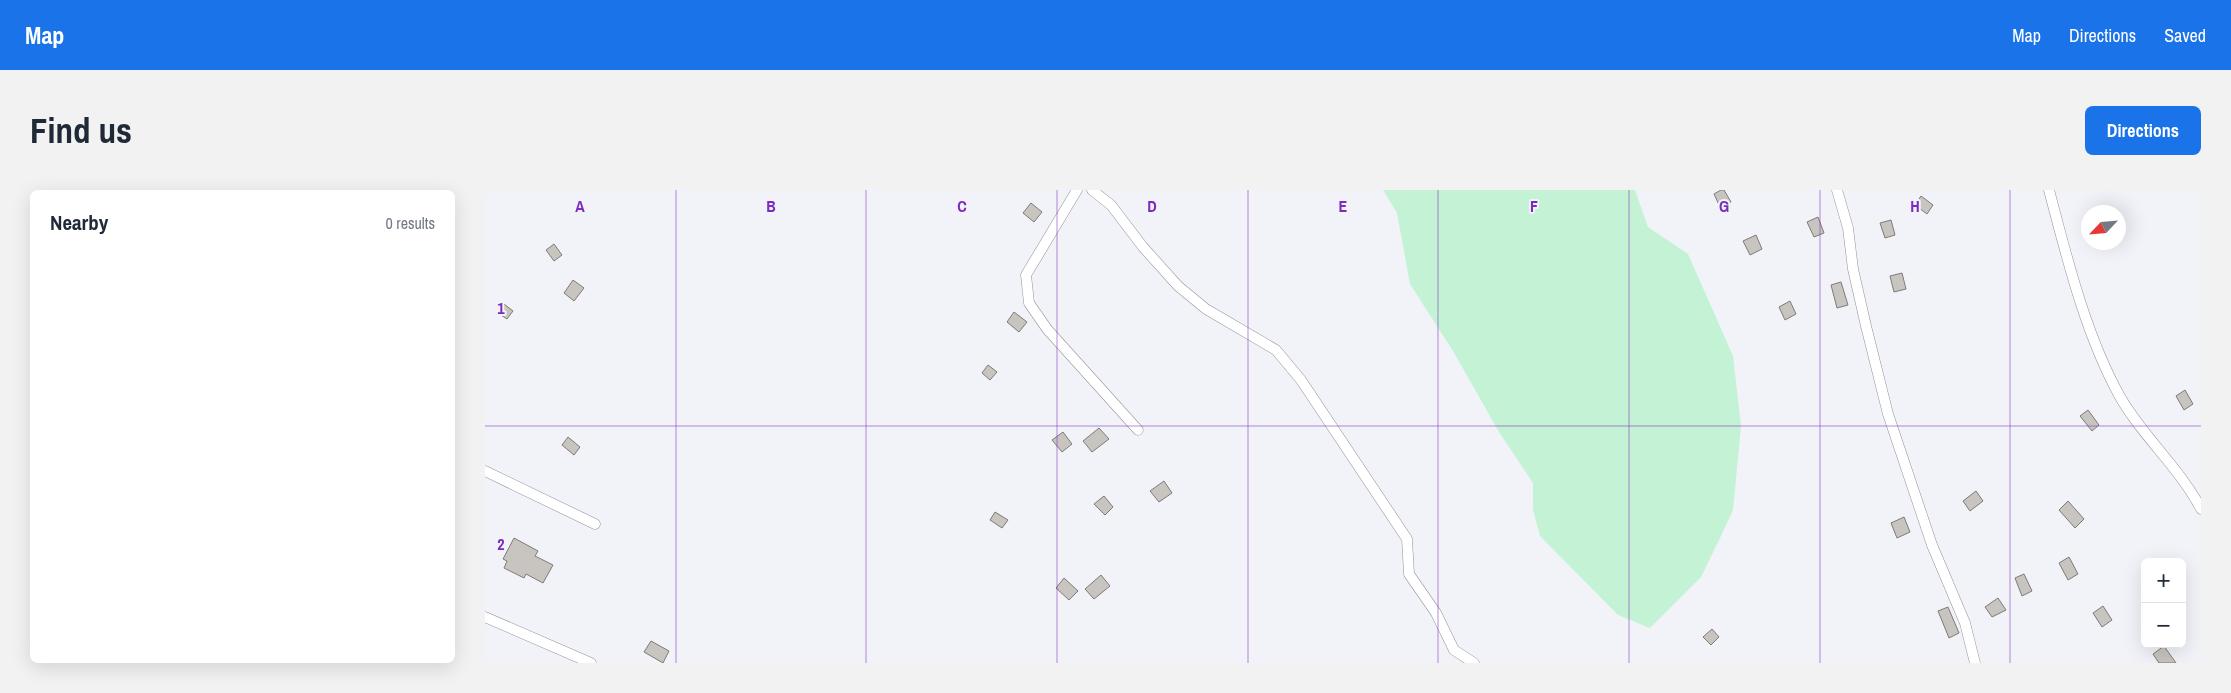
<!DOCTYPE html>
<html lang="en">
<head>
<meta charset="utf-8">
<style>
  :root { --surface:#fff; --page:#f2f2f3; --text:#1f2937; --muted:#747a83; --line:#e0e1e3; --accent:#1a73e8 }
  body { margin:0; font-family:"Archivo Narrow",sans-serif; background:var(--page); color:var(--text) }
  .controls { position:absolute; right:15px; bottom:15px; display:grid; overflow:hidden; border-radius:8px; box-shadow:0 5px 20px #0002 }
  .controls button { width:45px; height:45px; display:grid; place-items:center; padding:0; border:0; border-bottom:1px solid var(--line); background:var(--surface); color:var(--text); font:25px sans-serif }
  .compass { position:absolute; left:1596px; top:15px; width:45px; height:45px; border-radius:50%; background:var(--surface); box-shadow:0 5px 20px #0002; rotate:244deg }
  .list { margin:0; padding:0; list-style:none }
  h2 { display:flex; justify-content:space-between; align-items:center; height:65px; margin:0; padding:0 20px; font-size:21px }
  h2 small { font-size:16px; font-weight:400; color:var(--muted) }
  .map { position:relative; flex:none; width:1716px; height:473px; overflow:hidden; border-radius:8px }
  header { display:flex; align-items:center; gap:30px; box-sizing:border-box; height:70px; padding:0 25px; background:var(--accent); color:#fff }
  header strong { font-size:24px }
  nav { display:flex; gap:28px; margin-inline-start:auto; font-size:18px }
  .intro { display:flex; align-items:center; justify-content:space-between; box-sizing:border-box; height:120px; padding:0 30px }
  h1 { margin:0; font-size:35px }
  .button { padding:12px 22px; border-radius:8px; background:var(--accent); color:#fff; font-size:18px; font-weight:700 }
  main { display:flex; gap:30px; padding:0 30px }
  aside { flex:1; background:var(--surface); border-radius:8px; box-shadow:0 5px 20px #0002 }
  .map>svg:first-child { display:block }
</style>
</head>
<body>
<header>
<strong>Map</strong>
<nav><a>Map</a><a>Directions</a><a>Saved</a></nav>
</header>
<div class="intro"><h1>Find us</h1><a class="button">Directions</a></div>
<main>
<aside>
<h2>Nearby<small>0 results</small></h2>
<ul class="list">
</ul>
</aside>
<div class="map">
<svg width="1716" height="473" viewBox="0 0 1716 473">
  <rect width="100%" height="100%" fill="#f1f3f8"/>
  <path fill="#c4f2d5" d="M898,0H1150L1163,37L1203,64L1248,166L1256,236L1248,320L1235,348L1216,387L1165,438L1133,425L1055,346L1048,320V293L1014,242L968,161L925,94L912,23Z"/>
  <path fill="#c8c5c0" stroke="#7e7b77" d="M1236,0H1239L1246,12L1235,17L1229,4Z
    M1436,6L1448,15L1442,24L1430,15Z
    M546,13L557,22L549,32L538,23Z
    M1333,27L1339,43L1329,47L1322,32Z
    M1406,30L1410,45L1400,48L1395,33Z
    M1271,45L1277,59L1265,65L1258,51Z
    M69,54L77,65L69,71L61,60Z
    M1417,83L1421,99L1409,102L1405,86Z
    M88,90L99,98L89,111L79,103Z
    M1356,92L1363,115L1352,118L1346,95Z
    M1305,111L1311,124L1300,130L1294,117Z
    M19,114L28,121L22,129L13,123Z
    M529,122L542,132L534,142L522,132Z
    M503,175L512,182L505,190L497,183Z
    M1700,200L1708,214L1699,220L1691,206Z
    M1603,220L1614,235L1607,241L1595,226Z
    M614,238L624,249L607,262L598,251Z
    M578,242L587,254L577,262L567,250Z
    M83,247L95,257L89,265L77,255Z
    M679,291L687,303L674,312L665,301Z
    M1491,301L1498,311L1485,321L1478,311Z
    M619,306L628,317L620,325L609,314Z
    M1583,311L1599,329L1590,338L1574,320Z
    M510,322L523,330L517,338L505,330Z
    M1419,327L1425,342L1412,348L1406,333Z
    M29,348L53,361L50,366L68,375L58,393L41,384L39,388L19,378L22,371L18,369Z
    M1584,367L1593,384L1583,390L1574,373Z
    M1539,384L1547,401L1537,406L1530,388Z
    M616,385L625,396L609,409L600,399Z
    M579,388L593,401L584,410L571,398Z
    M1513,408L1521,420L1507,427L1500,417Z
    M1618,416L1627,430L1617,437L1608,423Z
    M1463,417L1474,443L1464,448L1453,421Z
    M1227,439L1234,447L1226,455L1218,447Z
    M166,451L184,461L178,473L159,462Z
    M1679,456L1691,473H1674L1668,464Z"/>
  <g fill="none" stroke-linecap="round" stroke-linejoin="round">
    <defs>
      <path id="minor" d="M592,0L541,85L544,113L562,139L653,240
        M607,0L626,15L658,57L693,96L721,119L791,160L816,190L922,349L924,384L951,423L969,460L989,473
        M1352,0L1363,38L1368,79L1381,136L1403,224L1447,355L1480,433L1490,473
        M1564,0C1582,68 1600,143 1634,205C1656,245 1695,278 1716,319
        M0,281L110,334
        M0,427L106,473"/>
    </defs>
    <use href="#minor" stroke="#929398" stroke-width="11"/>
    <use href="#minor" stroke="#fff" stroke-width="10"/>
  </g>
  <path fill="none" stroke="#7b2cbf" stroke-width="1" stroke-opacity="0.55" d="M191,0V473M381,0V473M572,0V473M763,0V473M953,0V473M1144,0V473M1335,0V473M1525,0V473M0,236H1716"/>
  <g font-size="16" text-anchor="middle" font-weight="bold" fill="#7b2cbf" stroke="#f1f3f8" stroke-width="4" stroke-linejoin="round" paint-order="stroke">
    <text x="95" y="22">A</text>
    <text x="286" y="22">B</text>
    <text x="477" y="22">C</text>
    <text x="667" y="22">D</text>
    <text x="858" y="22">E</text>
    <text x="1049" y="22">F</text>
    <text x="1239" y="22">G</text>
    <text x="1430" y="22">H</text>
    <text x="16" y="124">1</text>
    <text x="16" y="360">2</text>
  </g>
</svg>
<div class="controls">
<button>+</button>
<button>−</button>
</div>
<svg class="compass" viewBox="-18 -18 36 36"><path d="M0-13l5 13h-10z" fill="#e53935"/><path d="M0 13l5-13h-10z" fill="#747a83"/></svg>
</div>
</main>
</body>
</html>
